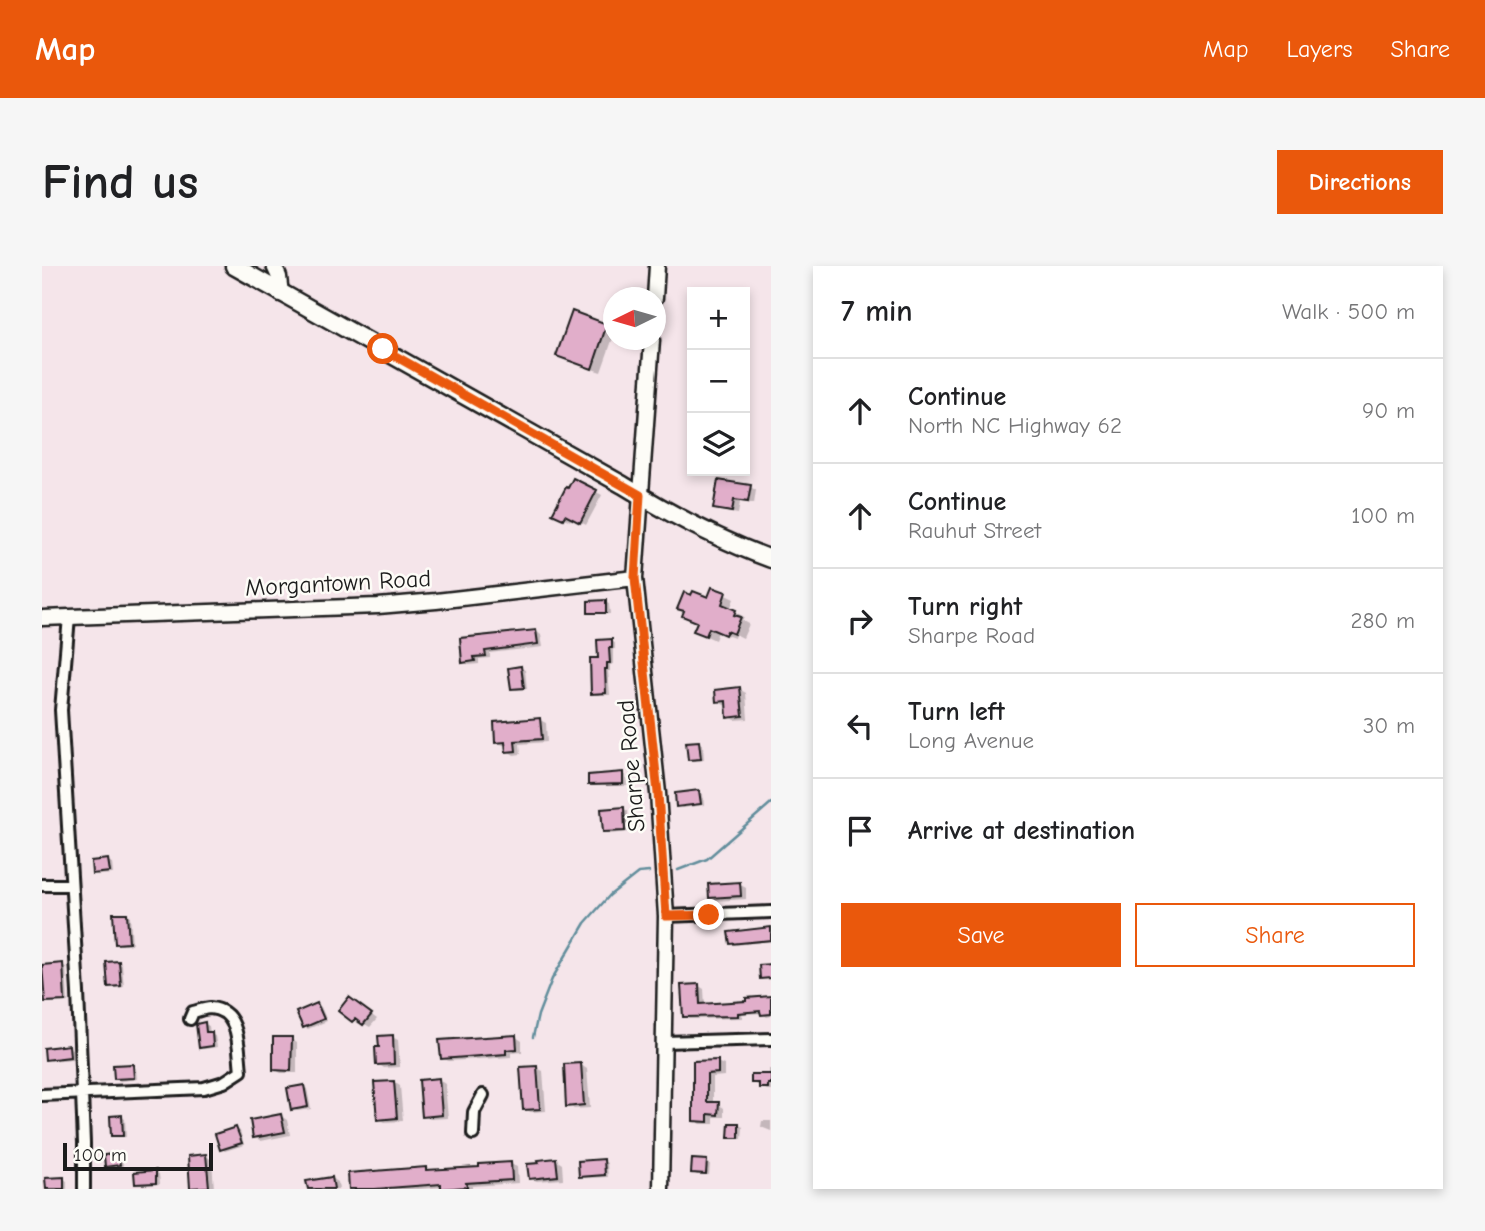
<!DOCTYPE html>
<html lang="en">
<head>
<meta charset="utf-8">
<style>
  :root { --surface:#fff; --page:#f6f6f6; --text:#202124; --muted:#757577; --line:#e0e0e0; --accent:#ea580c }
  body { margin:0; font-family:"Comic Neue",sans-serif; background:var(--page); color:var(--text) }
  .controls { position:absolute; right:21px; top:21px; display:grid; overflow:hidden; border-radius:0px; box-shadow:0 4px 10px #0003 }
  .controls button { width:63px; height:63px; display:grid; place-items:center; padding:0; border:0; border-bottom:2px solid var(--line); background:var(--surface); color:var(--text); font:35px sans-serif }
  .compass { position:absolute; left:561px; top:21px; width:63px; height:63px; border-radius:50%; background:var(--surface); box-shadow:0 4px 10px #0003; rotate:265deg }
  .scale { position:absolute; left:21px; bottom:18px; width:150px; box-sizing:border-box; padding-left:7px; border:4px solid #1c1c1c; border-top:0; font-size:19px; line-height:24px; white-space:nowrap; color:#1c1c1c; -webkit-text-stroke:5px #fdfcf7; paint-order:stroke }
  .stop { position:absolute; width:21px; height:21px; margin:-16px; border:5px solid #ea580c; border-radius:50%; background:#fff }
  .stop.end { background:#ea580c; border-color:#fff; box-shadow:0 2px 7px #0008 }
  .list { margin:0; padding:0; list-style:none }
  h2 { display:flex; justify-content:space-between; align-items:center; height:91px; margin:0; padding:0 28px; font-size:30px }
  h2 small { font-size:23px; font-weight:400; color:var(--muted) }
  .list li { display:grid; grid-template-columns:46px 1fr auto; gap:21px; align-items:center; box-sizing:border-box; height:105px; padding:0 28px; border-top:2px solid var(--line) }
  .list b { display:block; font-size:26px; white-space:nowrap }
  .list p { margin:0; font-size:23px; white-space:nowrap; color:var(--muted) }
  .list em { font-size:23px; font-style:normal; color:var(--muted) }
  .actions { display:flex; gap:14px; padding:21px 28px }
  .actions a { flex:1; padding:16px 0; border:2px solid var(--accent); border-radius:0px; text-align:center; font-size:24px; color:var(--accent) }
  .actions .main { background:var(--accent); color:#fff }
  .icon { flex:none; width:38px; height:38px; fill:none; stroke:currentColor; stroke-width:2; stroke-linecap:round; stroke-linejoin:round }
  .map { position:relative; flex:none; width:729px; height:923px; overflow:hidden; border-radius:0px }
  header { display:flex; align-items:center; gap:42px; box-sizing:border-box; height:98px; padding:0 35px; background:var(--accent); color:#fff }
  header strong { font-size:33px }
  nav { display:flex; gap:38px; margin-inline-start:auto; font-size:24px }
  .intro { display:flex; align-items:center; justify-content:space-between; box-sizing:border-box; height:168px; padding:0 42px }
  h1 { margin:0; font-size:49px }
  .button { padding:18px 32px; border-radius:0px; background:var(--accent); color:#fff; font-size:24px; font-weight:700 }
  main { display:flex; gap:42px; padding:0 42px }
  aside { flex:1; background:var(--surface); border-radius:0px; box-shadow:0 4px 10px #0003 }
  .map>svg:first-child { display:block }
</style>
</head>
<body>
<header>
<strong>Map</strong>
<nav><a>Map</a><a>Layers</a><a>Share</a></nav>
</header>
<div class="intro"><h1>Find us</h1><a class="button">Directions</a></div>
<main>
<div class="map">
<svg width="729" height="923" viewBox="0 0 729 923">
  <rect width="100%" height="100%" fill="#f5e5ea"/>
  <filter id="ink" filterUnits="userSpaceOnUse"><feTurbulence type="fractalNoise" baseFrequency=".0143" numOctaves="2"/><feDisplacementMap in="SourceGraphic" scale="14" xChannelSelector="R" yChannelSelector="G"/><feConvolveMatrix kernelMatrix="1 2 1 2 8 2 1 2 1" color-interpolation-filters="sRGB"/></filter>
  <g filter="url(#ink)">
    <path fill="#0003" d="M565,59L572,63V69L559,106L525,95L517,90Z
      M532,214L560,229L544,259L530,251L528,255L513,247Z
      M708,221L714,224L712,238L698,236L696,248L679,245L673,242Z
      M671,323L692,333L688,343L702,351L700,354L707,358L701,372L693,368L692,372L676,366L673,374L662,369L667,334Z
      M563,336L567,338L568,348H552L548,346Z
      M494,365L499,369L501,381L448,387V392L437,393V398L427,399L422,396L420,373Z
      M569,375L573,377V383H571V398L568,399V405H566L568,429H554L551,427L558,394Z
      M479,402L483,404L485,423L474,424L470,422Z
      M697,423L704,427L706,453L693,454L687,450L686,438L682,439L676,435Z
      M498,454L504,457L505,476L478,478L479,488L472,489L466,485L465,479H461L455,476Z
      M657,476L661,479L662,494L651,495L647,493Z
      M580,507L584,510L585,520H552L548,518Z
      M657,526L661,528L662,539L640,542L636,540Z
      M582,543L586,545L587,566L566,568L563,565Z
      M66,595L70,597L71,608L56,609L52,607Z
      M697,618L704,622V633L674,635L668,631Z
      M84,648L88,650L90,678L79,679L75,677Z
      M729,664V675L693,679L689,677Z
      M76,697L80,699L82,721L71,722L67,720Z
      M20,699L24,701L26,736L8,737L5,735Z
      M657,720L662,723L663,740L729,732V750L725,751L720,747L700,748L701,752L648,753L643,750Z
      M314,737L335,753L328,761L319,756L317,758L299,745Z
      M275,739L279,741L285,755L266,763L262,761Z
      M163,758L167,760L168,768L173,770L175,781L162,783L158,781Z
      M350,771L356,774L358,801L342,802L336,798Z
      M474,771L480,775V786L469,787V791L407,795L400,792Z
      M249,773L255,777V807H239L232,803Z
      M26,781L30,783L31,793L9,795L5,793Z
      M675,796L682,799V810L671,811V838H676L682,842V851H672V858H659L653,854V797Z
      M539,799L545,803L548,842L532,843L526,839Z
      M90,800L94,802L95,813L78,815L74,812Z
      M495,802L501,805L504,845L489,846L482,843Z
      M727,803H729V824H725L710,816L727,810Z
      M397,814L403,818L406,852L388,853L382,850Z
      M352,816L358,820L361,855L343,856L337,853Z
      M262,821L265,823L269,843L255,845L251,843Z
      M239,850L245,854L248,869L219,875L213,871Z
      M80,851L83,853L84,871H75L71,869Z
      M720,855H729V865L719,861Z
      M697,859L701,861L700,873H692L688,871Z
      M194,863L198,865L202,879L183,885L180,883Z
      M76,889L80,891L81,900L69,902L65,900Z
      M164,890L170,894L172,923H153L150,921Z
      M514,894L520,898L521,913L495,915L488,912Z
      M561,895L565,897L566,911L543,912L539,910Z
      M664,896L668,898L667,909H655L651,906Z
      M469,898L475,901L476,917L430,920V923H403L400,921L376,923H309L384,903L388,906L439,902Z
      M113,906L117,908L118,918L98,919L95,917Z
      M21,912L25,915V923H6Z
      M290,912L296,916L297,923H267Z"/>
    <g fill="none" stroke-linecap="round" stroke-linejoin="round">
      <path stroke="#628e9c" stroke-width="2.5" d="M636,604L665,593L729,537
        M491,771L496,749L510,713L543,657L568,629L596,607L607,606"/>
    </g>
    <path fill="#e1aeca" stroke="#1c1c1c" stroke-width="2" d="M530,45L565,58L550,103L514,90Z
      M531,212L555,224L538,257L523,249L521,253L510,248L524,221L526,222Z
      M676,214L709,219L706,236L692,234L690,246L671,243Z
      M670,321L684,326L680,338L694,344L692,349L699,351L692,368L685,365L683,369L667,362L664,370L651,365L655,356L640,350L642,345L635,343L642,326L649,329L651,325L666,331Z
      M564,334V347H546V335Z
      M494,364L496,378L443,385L444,390L432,391L433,395L420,397L418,372Z
      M570,373V382H567L568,397H565V403H563L564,427L549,428L548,392H556L555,374Z
      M479,400L482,422L469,423L466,402Z
      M698,421L701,450L685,452L684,435L674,436L673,424Z
      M498,452L500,473L473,475L474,485L464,486L463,476L453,477L452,456Z
      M657,475L659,493L646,494L644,476Z
      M581,506V518L546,519V509Z
      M657,524L659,538L634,541L633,527Z
      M582,541L583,565L561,566L559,543Z
      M66,593L68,606L50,608L49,595Z
      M698,616L699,630L667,632L666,618Z
      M71,647H85L87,677L73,678Z
      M729,661V674L688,678L686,666Z
      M77,695L79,720L66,721L64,696Z
      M21,697L23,735L3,736L0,699Z
      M729,698V712L718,713L717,699Z
      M657,718L658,738L704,735V732L729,730V748L719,749L718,745L696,747V750L641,751L639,719Z
      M307,731L330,748L321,759L313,753L310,756L296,745Z
      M275,737L282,753L261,762L254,746Z
      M163,756L164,766H170L171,780L157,782L154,758Z
      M351,769L352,798L334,799L333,781H337L336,770Z
      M474,769L475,783L464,784V788L399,793L397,774Z
      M231,771H250L249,805L231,804Z
      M27,779L28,791L3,794L2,782Z
      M676,794V807L665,808V836H677L676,849L666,848V856L651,855V795Z
      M539,797L542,839L524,841L522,798Z
      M91,798L92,812L72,813L71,799Z
      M495,800L498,843L481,844L478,801Z
      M709,808H729V818H726V822H717V817H709Z
      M397,812L400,849L380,851L377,814Z
      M352,815L355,852L335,854L332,816Z
      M262,819L266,841L249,844L245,822Z
      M239,848L243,866L211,872L208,854Z
      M80,849L81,870H69L68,850Z
      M687,857H697V872H686Z
      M194,861L200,877L178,884L173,868Z
      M76,887L78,899L63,901L62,889Z
      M164,888L167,921L148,922L146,890Z
      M514,892L516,910L487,913L485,898L497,897L496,894Z
      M562,893L563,909L537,911L536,895Z
      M650,893L665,894L664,908L649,907Z
      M469,896L470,914L424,917L425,921L399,923V918L333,923H307L306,907L384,901V904L437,901V898Z
      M114,904V917L93,918L92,906Z
      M22,911V923H4L3,912Z
      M290,911L292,923H266L264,915Z"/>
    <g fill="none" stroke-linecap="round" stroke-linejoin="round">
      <defs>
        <path id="minor" d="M27,351L19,444L36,726L42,877V923
          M0,619H29
          M624,650L729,646
          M622,776L729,773
          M0,829L162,822L182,816L199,805C196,782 199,744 168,742C163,742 156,745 151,746L148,753
          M431,868L432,846L441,829"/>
        <path id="tertiary" d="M232,0L237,11L239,28
          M613,32L615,0
          M610,74L593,312L616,527L624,650L619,923
          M0,352L336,340L394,335L593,312"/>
        <path id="secondary" d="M192,0L581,219C628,248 677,274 729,293"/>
      </defs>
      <use href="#minor" stroke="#1c1c1c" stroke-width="16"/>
      <use href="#tertiary" stroke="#1c1c1c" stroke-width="19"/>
      <use href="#secondary" stroke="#1c1c1c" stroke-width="21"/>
      <use href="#minor" stroke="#fdfcf7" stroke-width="10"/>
      <use href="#tertiary" stroke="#fdfcf7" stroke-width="14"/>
      <use href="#secondary" stroke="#fdfcf7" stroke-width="16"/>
    </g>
  </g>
  <g fill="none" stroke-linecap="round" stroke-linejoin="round" filter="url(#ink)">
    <path stroke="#ea580c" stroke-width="9" d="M341,83L598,229L593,312L616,527L624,650L667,649"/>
  </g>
  <g text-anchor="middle" stroke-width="5" stroke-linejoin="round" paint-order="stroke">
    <g font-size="24" fill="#1c1c1c" stroke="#fdfcf7">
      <text transform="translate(296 317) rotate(-3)" y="8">Morgantown Road</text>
      <text transform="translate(589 500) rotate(-95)" y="8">Sharpe Road</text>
    </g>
  </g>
</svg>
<div class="controls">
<button>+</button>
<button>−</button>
<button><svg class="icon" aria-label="layers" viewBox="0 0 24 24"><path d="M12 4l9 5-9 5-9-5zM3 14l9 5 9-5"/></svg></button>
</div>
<svg class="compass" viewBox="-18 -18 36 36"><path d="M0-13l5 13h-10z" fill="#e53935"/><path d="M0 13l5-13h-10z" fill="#757577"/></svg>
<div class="scale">100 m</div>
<div class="stop" style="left:341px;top:83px"></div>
<div class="stop end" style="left:667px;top:649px"></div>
</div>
<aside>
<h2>7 min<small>Walk · 500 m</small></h2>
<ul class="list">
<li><svg class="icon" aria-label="ahead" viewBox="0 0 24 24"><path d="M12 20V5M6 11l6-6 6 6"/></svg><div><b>Continue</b><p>North NC Highway 62</p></div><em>90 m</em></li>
<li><svg class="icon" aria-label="ahead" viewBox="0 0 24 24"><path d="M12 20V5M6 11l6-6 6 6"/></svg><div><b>Continue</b><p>Rauhut Street</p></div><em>100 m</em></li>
<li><svg class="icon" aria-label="right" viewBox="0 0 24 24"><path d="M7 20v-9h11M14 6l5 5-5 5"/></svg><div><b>Turn right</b><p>Sharpe Road</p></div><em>280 m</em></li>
<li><svg class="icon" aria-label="left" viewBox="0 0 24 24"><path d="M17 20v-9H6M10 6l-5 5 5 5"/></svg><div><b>Turn left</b><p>Long Avenue</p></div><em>30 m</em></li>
<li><svg class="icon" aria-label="arrive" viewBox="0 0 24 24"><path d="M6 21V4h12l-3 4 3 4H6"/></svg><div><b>Arrive at destination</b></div></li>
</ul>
<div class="actions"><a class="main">Save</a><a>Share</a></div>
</aside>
</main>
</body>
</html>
